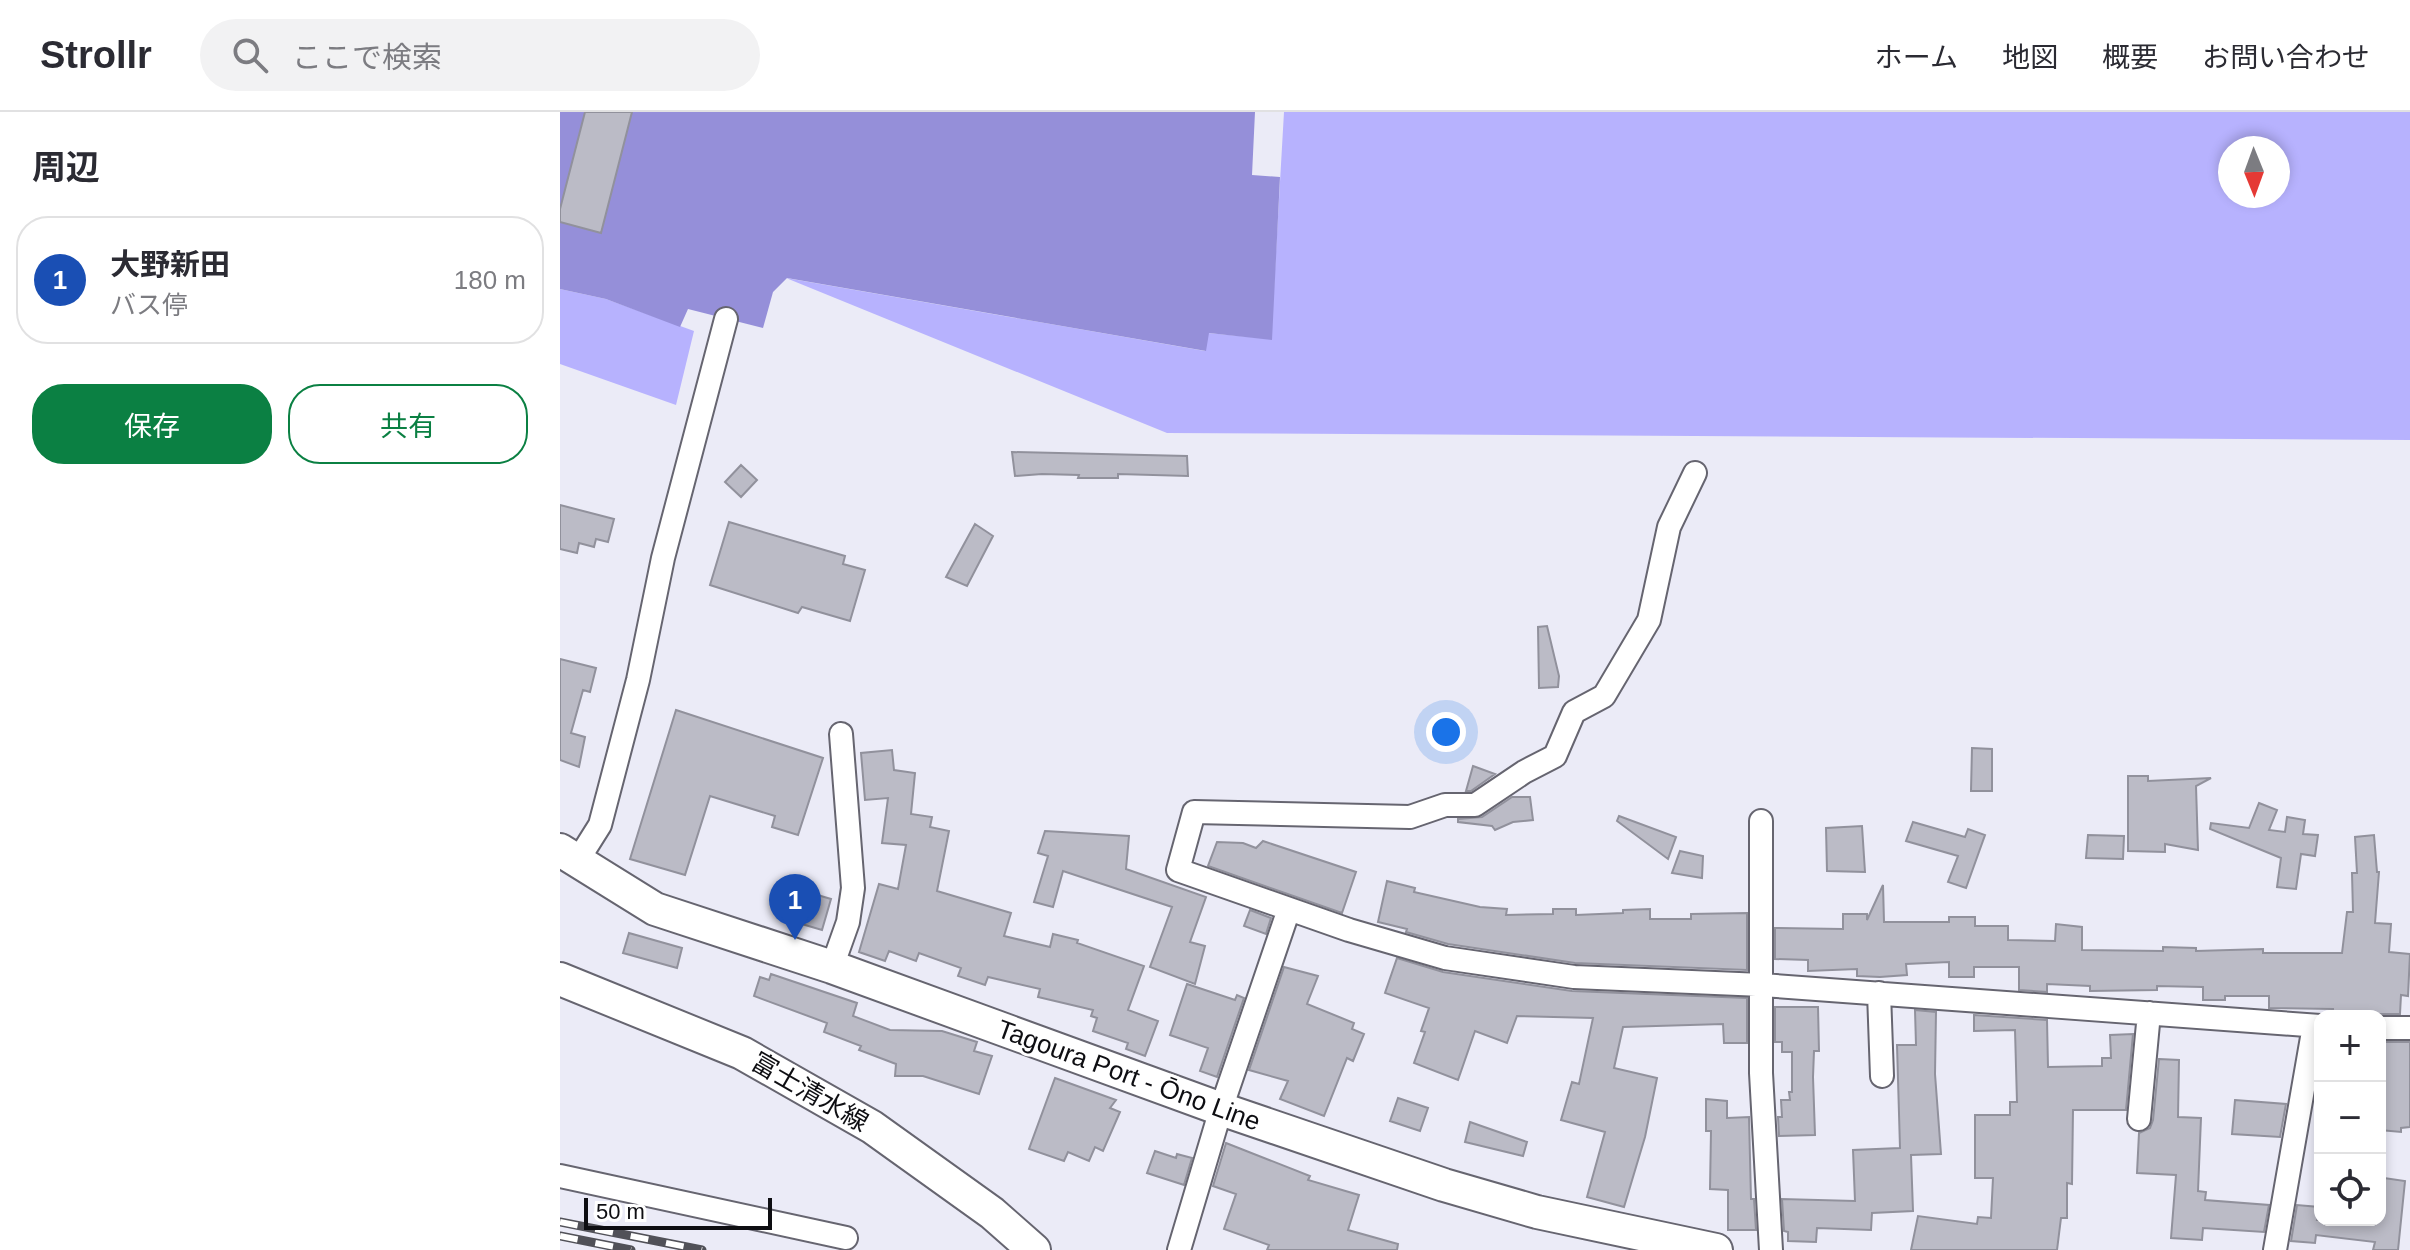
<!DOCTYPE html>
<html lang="ja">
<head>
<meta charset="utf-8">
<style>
  :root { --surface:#fff; --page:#f2f2f3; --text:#2b2b33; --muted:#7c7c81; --line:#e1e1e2; --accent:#0b8043 }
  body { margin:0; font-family:Arial,"Noto Sans JP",sans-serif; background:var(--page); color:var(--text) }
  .controls { position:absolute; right:24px; bottom:24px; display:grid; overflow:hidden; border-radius:16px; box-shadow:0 4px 12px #0003 }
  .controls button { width:72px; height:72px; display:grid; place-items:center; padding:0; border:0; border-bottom:2px solid var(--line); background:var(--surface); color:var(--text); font:40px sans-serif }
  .compass { position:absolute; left:1658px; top:24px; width:72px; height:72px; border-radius:50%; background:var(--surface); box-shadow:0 4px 12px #0003; rotate:179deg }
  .scale { position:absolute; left:24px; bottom:20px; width:188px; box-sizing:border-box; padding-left:8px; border:4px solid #0e0e12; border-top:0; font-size:22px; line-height:28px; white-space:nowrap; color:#0e0e12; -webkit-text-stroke:6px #fff; paint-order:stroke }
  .you { position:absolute; left:886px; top:620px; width:28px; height:28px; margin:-20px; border:6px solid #fff; border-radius:50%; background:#1a73e8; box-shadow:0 0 0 12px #1a73e833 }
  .badge { display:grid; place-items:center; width:52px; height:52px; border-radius:50%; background:var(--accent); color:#fff; font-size:26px; font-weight:700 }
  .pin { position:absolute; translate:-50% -66px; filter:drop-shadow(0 2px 4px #0008) }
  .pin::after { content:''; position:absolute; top:42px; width:28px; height:24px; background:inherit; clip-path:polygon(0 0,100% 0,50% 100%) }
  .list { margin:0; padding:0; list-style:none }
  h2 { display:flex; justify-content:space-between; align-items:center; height:104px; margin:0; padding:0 32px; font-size:34px }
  h2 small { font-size:26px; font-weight:400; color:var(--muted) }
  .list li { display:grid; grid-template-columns:52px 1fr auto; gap:24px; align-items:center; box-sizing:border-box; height:128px; margin:0 16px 16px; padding:0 16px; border:2px solid var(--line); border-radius:32px }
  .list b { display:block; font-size:30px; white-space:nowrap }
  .list p { margin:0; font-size:26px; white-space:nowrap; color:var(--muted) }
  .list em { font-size:26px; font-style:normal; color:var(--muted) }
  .actions { display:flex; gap:16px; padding:24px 32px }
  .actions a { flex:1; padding:18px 0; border:2px solid var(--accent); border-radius:32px; text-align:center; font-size:28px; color:var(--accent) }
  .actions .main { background:var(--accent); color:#fff }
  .icon { flex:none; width:44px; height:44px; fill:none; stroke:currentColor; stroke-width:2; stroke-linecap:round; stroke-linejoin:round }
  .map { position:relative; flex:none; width:1850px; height:1138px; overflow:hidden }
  header { display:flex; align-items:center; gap:48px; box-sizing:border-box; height:112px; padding:0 40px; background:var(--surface); border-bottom:2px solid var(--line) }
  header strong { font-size:38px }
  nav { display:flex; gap:44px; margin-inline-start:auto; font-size:28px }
  .search { width:560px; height:72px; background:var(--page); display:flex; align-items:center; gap:20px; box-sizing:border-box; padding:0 28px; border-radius:44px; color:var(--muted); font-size:30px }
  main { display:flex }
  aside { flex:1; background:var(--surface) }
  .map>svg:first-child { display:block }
</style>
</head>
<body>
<header>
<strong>Strollr</strong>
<div class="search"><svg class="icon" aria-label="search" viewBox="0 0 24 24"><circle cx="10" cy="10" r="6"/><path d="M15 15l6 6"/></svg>ここで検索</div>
<nav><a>ホーム</a><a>地図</a><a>概要</a><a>お問い合わせ</a></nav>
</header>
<main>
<aside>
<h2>周辺<small></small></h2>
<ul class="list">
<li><span class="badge" style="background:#1a4fb4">1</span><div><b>大野新田</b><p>バス停</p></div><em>180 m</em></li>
</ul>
<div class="actions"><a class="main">保存</a><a>共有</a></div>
</aside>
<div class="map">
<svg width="1850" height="1138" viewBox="0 0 1850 1138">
  <rect width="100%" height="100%" fill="#ebebf7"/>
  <path fill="#b7b2fe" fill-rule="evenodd" d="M724,0H1850V328L607,321L226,166L645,239L648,221L711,227ZM1670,36H1718V84H1670Z
    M0,177L46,187L134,219L116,293L0,252Z"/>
  <path fill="#958fd9" d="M0,0H695L692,63L720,65L712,228L649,221L646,239L227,166L213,180L203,216L128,197L120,215L46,187L0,177Z"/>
  <path fill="#bbbbc6" stroke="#91919c" stroke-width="2" d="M25,0H72L41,121L0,110V97Z
    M452,340L627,344L628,364L558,362V366H518L519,363L482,362L455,364Z
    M181,353L197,368L181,385L165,370Z
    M0,393L54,407L48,430L36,427L34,435L19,431L17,441L0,437Z
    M169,410L285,444L283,452L305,458L290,509L242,495L238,501L150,473Z
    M415,412L433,424L407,474L386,465Z
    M987,514L999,564L998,575L979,576L978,515Z
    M0,547L36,556L30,580L23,578L11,621L25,625L19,655L0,648Z
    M116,598L263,646L238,723L212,715L215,704L150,684L125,763L70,747Z
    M1412,636L1432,637V679H1411Z
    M332,638L334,658L355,661L351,702L372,705L370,715L389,719L377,779L451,801L444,824L490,835L493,822L518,828L517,831L584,854L568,898L598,909L585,944L566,937L568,931L533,919L537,906L531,904L533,898L478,885L480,877L428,865L425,873L398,864L401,856L359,841L356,849L329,839L325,849L299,840L319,772L338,777L346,733L322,731L328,686L305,688L301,641Z
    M913,654L935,662L911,679H906Z
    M1568,664H1588V669L1651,666L1636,674L1638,738L1605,732V740L1568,739Z
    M952,685H970L973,708L953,710L935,718L932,714L898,710V707L922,705Z
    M1699,691L1717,698L1709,718L1725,720L1727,705L1745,708L1743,722L1758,723L1755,744L1741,742L1736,777L1717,775L1721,746L1650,717L1651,711L1689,716Z
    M1059,704L1116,725L1108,747L1057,709Z
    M1353,710L1405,725L1408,717L1425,723L1406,776L1388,770L1398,744L1346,729Z
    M1302,714L1305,760L1267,759L1266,716Z
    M485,719L569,724L566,757L646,785L630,830L645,834L635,872L590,855L612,795L503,759L493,795L474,790L488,744L478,741Z
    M1528,723L1564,724L1563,747L1526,746Z
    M1814,723L1817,760H1819L1815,811L1831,812L1829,840L1850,842L1848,884L1841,883L1840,902H1773V897L1709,896V884H1665V888H1643V875L1597,874V878L1530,879V874L1487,872V880L1459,878V855H1414V865H1389V850L1346,852L1347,863L1320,865L1297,864V857L1248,859V848L1215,847V816L1283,817V802H1307V808L1323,773L1324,810H1389V805H1415V814H1448V828L1495,829L1496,812L1522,815V838L1603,839V835L1636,836V839L1703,837V841H1782L1787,800H1793L1792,761H1797L1795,725Z
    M703,729L796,760L782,801L648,754L657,730L683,731L696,736Z
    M1120,739L1143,744L1142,766L1112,761Z
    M827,769L855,776L854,780L920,795L947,797L946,803L993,802V797H1016V803L1063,801V798L1090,797V807H1131V802L1187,801V858L1015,851L888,832L846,820L847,817L818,810Z
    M244,779L271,787L262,818L235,810Z
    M690,798L711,806L706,822L684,814Z
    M69,821L122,836L117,856L63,841Z
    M837,846L883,860L1012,879L1187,886V931H1164L1163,912L1063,915L1054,956L1097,966L1085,1025L1064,1095L1027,1085L1045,1020L1001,1008L1012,970L1019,972L1033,906L957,904L947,931L915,919L898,968L854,951L865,920L861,919L869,896L825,881Z
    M724,855L758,864L747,892L794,911L792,917L804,922L793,949L787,946L764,1004L720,987L728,969L689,958Z
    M211,862L297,891L293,904L330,918L382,919L417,930L414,939L432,944L419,982L363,964H335L336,952L299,938L301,934L264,920L267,911L194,884L200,865L209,868Z
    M627,872L675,888L677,883L684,886L657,965L640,959L648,936L610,923Z
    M1215,895H1258L1259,939H1254L1253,965L1255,1023L1219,1024L1218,1005H1222L1221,988H1230L1229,980H1232V940H1222V930H1215Z
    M1355,898L1376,900L1375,962L1381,1042L1351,1043L1353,1099L1312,1101L1311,1118L1257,1116L1256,1130L1228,1129V1120L1224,1119L1222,1087L1295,1089L1293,1038L1340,1036L1337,933H1356Z
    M1414,903L1487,908L1488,955L1542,954V946H1551L1550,923L1573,922L1566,998H1513L1512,1072L1507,1071V1106H1501L1497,1138H1351L1358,1104L1417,1112L1418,1105L1431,1106L1433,1066H1415V1003H1450V990H1457L1455,918L1414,919Z
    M1820,930H1850V1015L1841,1016V1020L1820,1018Z
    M1599,947L1619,948L1618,1005L1641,1006L1638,1079L1646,1080L1645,1088L1709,1093L1704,1120L1643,1116L1642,1128L1611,1126L1616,1063L1577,1061L1579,1021L1590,1016L1593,1008Z
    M495,966L556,988L550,996L560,1000L543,1039L535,1035L529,1049L508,1040L504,1049L469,1037Z
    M838,986L868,996L860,1019L830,1009Z
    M1146,987L1167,989V1006L1189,1005L1191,1087H1194L1196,1118H1168V1078L1150,1077L1151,1019H1146Z
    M1675,988L1726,992L1720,1025L1672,1022Z
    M910,1010L967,1030L963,1044L905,1030Z
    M666,1031L750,1064L748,1068L799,1083L788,1118L838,1132L837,1138H707L709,1133L664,1117L676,1082L653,1074Z
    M595,1039L616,1046L617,1042L632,1046L624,1073L587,1061Z
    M1824,1066L1845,1069L1838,1138H1813L1815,1130L1756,1123L1755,1131L1731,1129L1737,1093L1759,1095L1757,1108H1820Z"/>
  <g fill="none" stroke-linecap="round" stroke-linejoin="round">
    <defs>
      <path id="street" d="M1135,361L1109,415L1089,508L1044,584L1014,600L995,644L964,660L915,693H885L850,705L634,700L618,758L789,818L885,846L1014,865L1202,873L1760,914
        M1201,709V961L1211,1138
        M18,748L40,713L78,568L103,446L166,207
        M272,855L288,810L293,776L281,622
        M1319,881L1322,964
        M1820,916H1850
        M1579,1007L1589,901
        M0,1064L286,1126
        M619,1138L661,997L729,797
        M1715,1138L1754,914"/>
      <path id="secondary" d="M0,738L95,797L272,855L661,997L884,1073L977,1100L1156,1138
        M0,867L182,941L312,1015L432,1101L474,1138"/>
    </defs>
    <use href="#street" stroke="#666570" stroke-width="26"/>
    <use href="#secondary" stroke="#666570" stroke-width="36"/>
    <use href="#street" stroke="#fff" stroke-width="22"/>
    <use href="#secondary" stroke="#fff" stroke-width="32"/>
    <defs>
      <path id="rail" d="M0,1110L142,1138
        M0,1124L71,1138"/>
    </defs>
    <use href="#rail" stroke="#515158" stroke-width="9"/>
    <use href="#rail" stroke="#fff" stroke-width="6" stroke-dasharray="18" stroke-linecap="butt"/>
  </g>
  <g text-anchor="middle" stroke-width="6" stroke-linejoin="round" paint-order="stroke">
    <g font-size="26" fill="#0e0e12" stroke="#fff">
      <text transform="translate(569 963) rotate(20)" y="9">Tagoura Port - Ōno Line</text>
      <text transform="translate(250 980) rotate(30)" y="9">富士清水線</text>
    </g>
  </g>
</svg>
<div class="controls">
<button>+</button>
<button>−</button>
<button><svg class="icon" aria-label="locate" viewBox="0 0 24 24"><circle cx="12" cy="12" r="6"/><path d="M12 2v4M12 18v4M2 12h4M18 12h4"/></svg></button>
</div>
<svg class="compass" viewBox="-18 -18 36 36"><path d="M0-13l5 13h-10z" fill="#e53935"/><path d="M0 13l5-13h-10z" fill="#7c7c81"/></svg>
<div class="scale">50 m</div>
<div class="you"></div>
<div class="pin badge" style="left:235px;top:828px;background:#1a4fb4">1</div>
</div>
</main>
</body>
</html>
